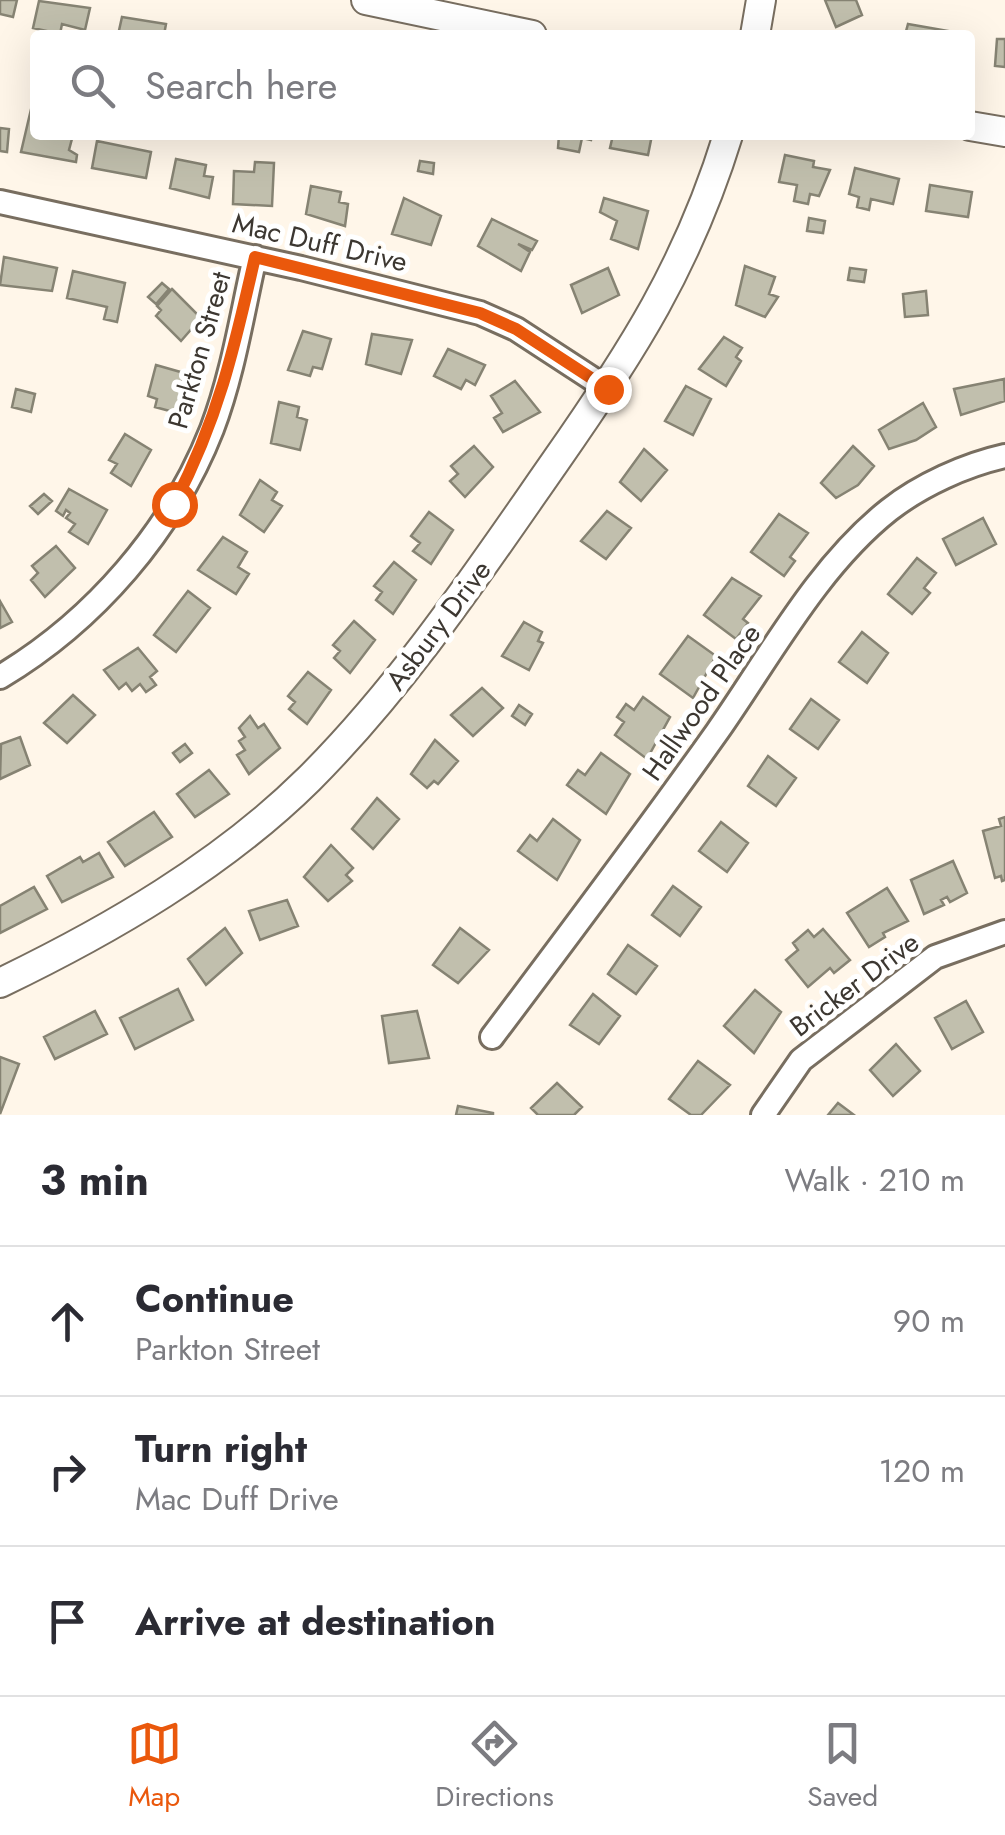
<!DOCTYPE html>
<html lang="en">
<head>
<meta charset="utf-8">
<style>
  :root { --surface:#fff; --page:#f7f7f7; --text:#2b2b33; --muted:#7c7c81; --line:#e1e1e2; --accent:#ea580c }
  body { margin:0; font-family:Jost,sans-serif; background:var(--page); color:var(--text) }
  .stop { position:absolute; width:30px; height:30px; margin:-22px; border:8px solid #ea580c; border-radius:50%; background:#fff }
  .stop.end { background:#ea580c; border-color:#fff; box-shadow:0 2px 10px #0008 }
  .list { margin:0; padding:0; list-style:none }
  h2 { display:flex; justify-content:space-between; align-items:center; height:130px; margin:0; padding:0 40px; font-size:42px }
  h2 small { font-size:32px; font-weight:400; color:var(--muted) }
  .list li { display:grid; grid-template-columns:65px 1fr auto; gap:30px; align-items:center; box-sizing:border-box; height:150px; padding:0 40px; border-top:2px solid var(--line) }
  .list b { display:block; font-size:38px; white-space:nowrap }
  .list p { margin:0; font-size:32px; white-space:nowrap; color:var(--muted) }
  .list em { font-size:32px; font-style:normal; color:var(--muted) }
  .icon { flex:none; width:55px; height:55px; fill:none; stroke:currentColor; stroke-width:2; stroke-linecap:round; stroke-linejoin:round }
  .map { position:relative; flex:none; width:1005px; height:1115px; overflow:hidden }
  .search { position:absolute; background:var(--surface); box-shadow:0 10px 40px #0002; left:30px; right:30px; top:30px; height:110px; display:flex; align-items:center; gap:25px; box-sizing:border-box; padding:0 35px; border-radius:10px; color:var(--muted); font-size:38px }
  .sheet { height:580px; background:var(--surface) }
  nav { display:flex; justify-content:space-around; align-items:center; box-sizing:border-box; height:140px; border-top:2px solid var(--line); background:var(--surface); font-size:28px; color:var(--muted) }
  nav a { display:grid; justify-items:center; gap:5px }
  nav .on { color:var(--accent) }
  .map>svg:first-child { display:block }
</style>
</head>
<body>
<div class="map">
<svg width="1005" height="1115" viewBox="0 0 1005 1115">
  <rect width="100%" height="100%" fill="#fff6e9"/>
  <path fill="#c1bfad" stroke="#868373" stroke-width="2.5" d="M0,0H17L13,17L0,14Z
    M825,0H856L862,15L836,27Z
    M39,1L90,8L85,30L62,24L60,34L33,28Z
    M122,17L166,24L164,35H118Z
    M908,24L948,31L947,35H905Z
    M997,39H1005V67L995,66Z
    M32,105L35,135H73L69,150L77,155L76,162L21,152Z
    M0,128L9,129L7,152L0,151Z
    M559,135H592L591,140L582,138L579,152L558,148Z
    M613,135H652L648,155L610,148Z
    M97,141L151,152L146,178L92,168Z
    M785,155L814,161L813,167L830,170L819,196L810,194L808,204L794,201L797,185L779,182Z
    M176,159L206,165L204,176L213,177L209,198L170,188Z
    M420,161L434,163L433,174L418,171Z
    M255,162L274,163L272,206L233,204L234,171L254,172Z
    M855,168L899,179L893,204L871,199L869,210L857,207L859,197L849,194Z
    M930,185L972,192L968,217L926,211Z
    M311,186L341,192L339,202L348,204L345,226L306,214Z
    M404,198L441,216L431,245L392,234Z
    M604,198L648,211L638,249L611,239L617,221L600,212Z
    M809,218L825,221L823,233L807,231Z
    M492,219L537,241L532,250L518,244L530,252L521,271L478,246Z
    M4,257L57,268L52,291L0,285Z
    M745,266L775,277L769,294L778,297L765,317L736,305Z
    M608,268L619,295L582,313L571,285Z
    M850,268L866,270L864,282L848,280Z
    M73,271L125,283L117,322L104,319L107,307L67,298Z
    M162,283L169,289L156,304L148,297Z
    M172,289L201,318L181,341L156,316L161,310L157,306Z
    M926,291L928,315L905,317L903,294Z
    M303,331L331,339L322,369L313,367L310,376L288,370Z
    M372,334L412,340L401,374L366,364Z
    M724,337L742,348L736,357L741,361L726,386L699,369Z
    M448,349L485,365L475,385L466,380L461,389L434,376Z
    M156,365L184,373L177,413L155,407L157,399L148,396Z
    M1004,379L1005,401L961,415L954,389Z
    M515,381L540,412L503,432L494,418L502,413L491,396Z
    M686,386L711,399L693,435L665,421Z
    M16,389L35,394L31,412L12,407Z
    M279,402L299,407L297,417L307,420L300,450L271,443Z
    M923,403L936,427L916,440L889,449L879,430Z
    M125,434L151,450L131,486L111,473L117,464L109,460Z
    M474,446L493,467L465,497L450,481L458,474L451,466Z
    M853,446L874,466L858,485L836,498L821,483Z
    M644,449L667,470L641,501L620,482Z
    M260,480L277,492L272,500L282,506L264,532L240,515Z
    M69,489L107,510L88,544L69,532L75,524L66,518L70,513L66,510L63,516L56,511Z
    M44,494L52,501L38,514L30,506Z
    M607,511L631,528L606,559L581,541Z
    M429,512L453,530L431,564L413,551L420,543L411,536Z
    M779,514L808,533L790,557L795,561L784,576L751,552Z
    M983,518L996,544L956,565L943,539Z
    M223,537L247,552L238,567L249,574L236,594L198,570Z
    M56,546L75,568L45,597L31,580L38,573L32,566Z
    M917,558L936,573L924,588L930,593L912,614L888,594Z
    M394,562L416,580L393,614L376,600L382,592L374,586Z
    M732,578L761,596L743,619L748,623L736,639L704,615Z
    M188,591L210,608L176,652L154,635Z
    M0,601L12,622L0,628Z
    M354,621L375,640L350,673L334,658L340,651L333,645Z
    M524,622L542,632L538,641L543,643L529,670L502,656Z
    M862,632L888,653L867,683L839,662Z
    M688,636L716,656L693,698L660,674Z
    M138,648L157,671L150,677L156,685L146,692L140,684L132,691L126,683L119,689L104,670Z
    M308,672L331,690L307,724L289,709L295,702L288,696Z
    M482,688L503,708L473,736L451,715Z
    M73,695L95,715L67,743L44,723Z
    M643,697L670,717L647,759L615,735L624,722L617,717L626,704L634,710Z
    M811,699L839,720L818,749L790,729Z
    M519,705L532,714L525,725L512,716Z
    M250,716L258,728L264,724L280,748L249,774L237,755L245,750L239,741L245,737L239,728Z
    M20,737L30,765L0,779L1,744Z
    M435,740L458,761L438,784L434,781L427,788L411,774Z
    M185,744L192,753L180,762L173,753Z
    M601,753L630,774L606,814L567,785L578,770L585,775Z
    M768,756L796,778L776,806L748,786Z
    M209,770L229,794L195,817L177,794Z
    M377,798L399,819L373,849L352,829Z
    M154,812L172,837L125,866L108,842Z
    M1005,817V880L1002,881L1001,876L995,878L983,831L1001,826L999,819Z
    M553,819L580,840L557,880L518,851L530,835L537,841Z
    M721,822L748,843L727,872L699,851Z
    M331,845L353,868L346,875L352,881L328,901L304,877Z
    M99,853L113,877L62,902L47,876L80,857L83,862Z
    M953,861L967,893L950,902L947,897L941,900L944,905L924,914L911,880Z
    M673,886L701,907L680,936L652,915Z
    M34,887L47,909L0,933V906Z
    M887,888L908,921L883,933L885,937L869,947L847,913Z
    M287,900L298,926L260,940L249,911Z
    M225,928L242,953L206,985L188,959Z
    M460,928L489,950L458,983L433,965Z
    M823,929L850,960L834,973L830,968L808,987L786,960L798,950L793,943L808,930L814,937Z
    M628,945L657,966L636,994L608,974Z
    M178,989L193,1020L135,1049L120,1018Z
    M755,990L781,1012L754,1053L724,1026Z
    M593,994L620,1016L599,1044L570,1025Z
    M966,1001L983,1032L952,1049L935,1018Z
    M95,1011L107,1034L55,1059L44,1037Z
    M417,1011L429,1058L389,1063L382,1016Z
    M896,1044L920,1071L893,1096L870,1070Z
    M0,1057L19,1064L0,1114Z
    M698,1061L730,1085L701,1115H691L669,1099Z
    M557,1083L582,1107L574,1115H538L531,1108Z
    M838,1103L854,1115H828Z
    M458,1106L493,1113V1115H456Z"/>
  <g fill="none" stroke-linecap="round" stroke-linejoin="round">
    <defs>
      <path id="minor" d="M0,202L301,268L480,313L516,329L608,389
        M0,677C94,621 172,531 212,429C233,374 242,314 255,257
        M492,1037C568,936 644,835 717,732C769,658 817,567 889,510C921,485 965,465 1005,456
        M763,1115L801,1060L935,957L1005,932"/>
      <path id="tertiary" d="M366,0L532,35
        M755,35L761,0
        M970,126L1005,132
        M0,983C110,930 222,865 309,779C404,684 479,571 555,462C632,352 688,265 728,135"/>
    </defs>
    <use href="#minor" stroke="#786e60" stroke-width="28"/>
    <use href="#tertiary" stroke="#786e60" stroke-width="32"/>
    <use href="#minor" stroke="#fff" stroke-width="22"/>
    <use href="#tertiary" stroke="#fff" stroke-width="28"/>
  </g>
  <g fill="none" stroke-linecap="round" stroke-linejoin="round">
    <path stroke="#ea580c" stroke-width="12" d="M174,504C218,419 234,350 255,257L480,313L516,329L608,389"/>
  </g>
  <g text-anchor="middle" stroke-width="10" stroke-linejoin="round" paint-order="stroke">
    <g font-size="28" fill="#3c3731" stroke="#fff">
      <text transform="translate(320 242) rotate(13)" y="10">Mac Duff Drive</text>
      <text transform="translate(199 350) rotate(-74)" y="10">Parkton Street</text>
      <text transform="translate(438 625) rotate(-53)" y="10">Asbury Drive</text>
      <text transform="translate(701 702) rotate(-55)" y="10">Hallwood Place</text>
      <text transform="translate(854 984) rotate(-37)" y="10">Bricker Drive</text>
    </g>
  </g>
</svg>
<div class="stop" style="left:174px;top:504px"></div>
<div class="stop end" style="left:608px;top:389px"></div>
<div class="search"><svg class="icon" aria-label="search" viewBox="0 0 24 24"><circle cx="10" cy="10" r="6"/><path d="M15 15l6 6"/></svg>Search here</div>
</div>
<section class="sheet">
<h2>3 min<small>Walk · 210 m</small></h2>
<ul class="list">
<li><svg class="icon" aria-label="ahead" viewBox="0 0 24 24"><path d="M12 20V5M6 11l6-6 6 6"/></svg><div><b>Continue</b><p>Parkton Street</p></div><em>90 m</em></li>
<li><svg class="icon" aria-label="right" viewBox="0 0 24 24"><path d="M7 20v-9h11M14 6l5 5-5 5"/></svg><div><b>Turn right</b><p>Mac Duff Drive</p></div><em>120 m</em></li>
<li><svg class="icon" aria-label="arrive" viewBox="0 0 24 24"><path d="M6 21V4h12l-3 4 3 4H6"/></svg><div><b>Arrive at destination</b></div></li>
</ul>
</section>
<nav>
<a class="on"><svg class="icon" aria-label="map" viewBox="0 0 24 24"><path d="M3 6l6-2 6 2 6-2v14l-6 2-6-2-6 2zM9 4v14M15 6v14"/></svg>Map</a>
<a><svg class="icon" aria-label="directions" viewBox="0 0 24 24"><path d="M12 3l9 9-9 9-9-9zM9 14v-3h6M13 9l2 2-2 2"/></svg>Directions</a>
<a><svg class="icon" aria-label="saved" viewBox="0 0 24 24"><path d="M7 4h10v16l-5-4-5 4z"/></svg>Saved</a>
</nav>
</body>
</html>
